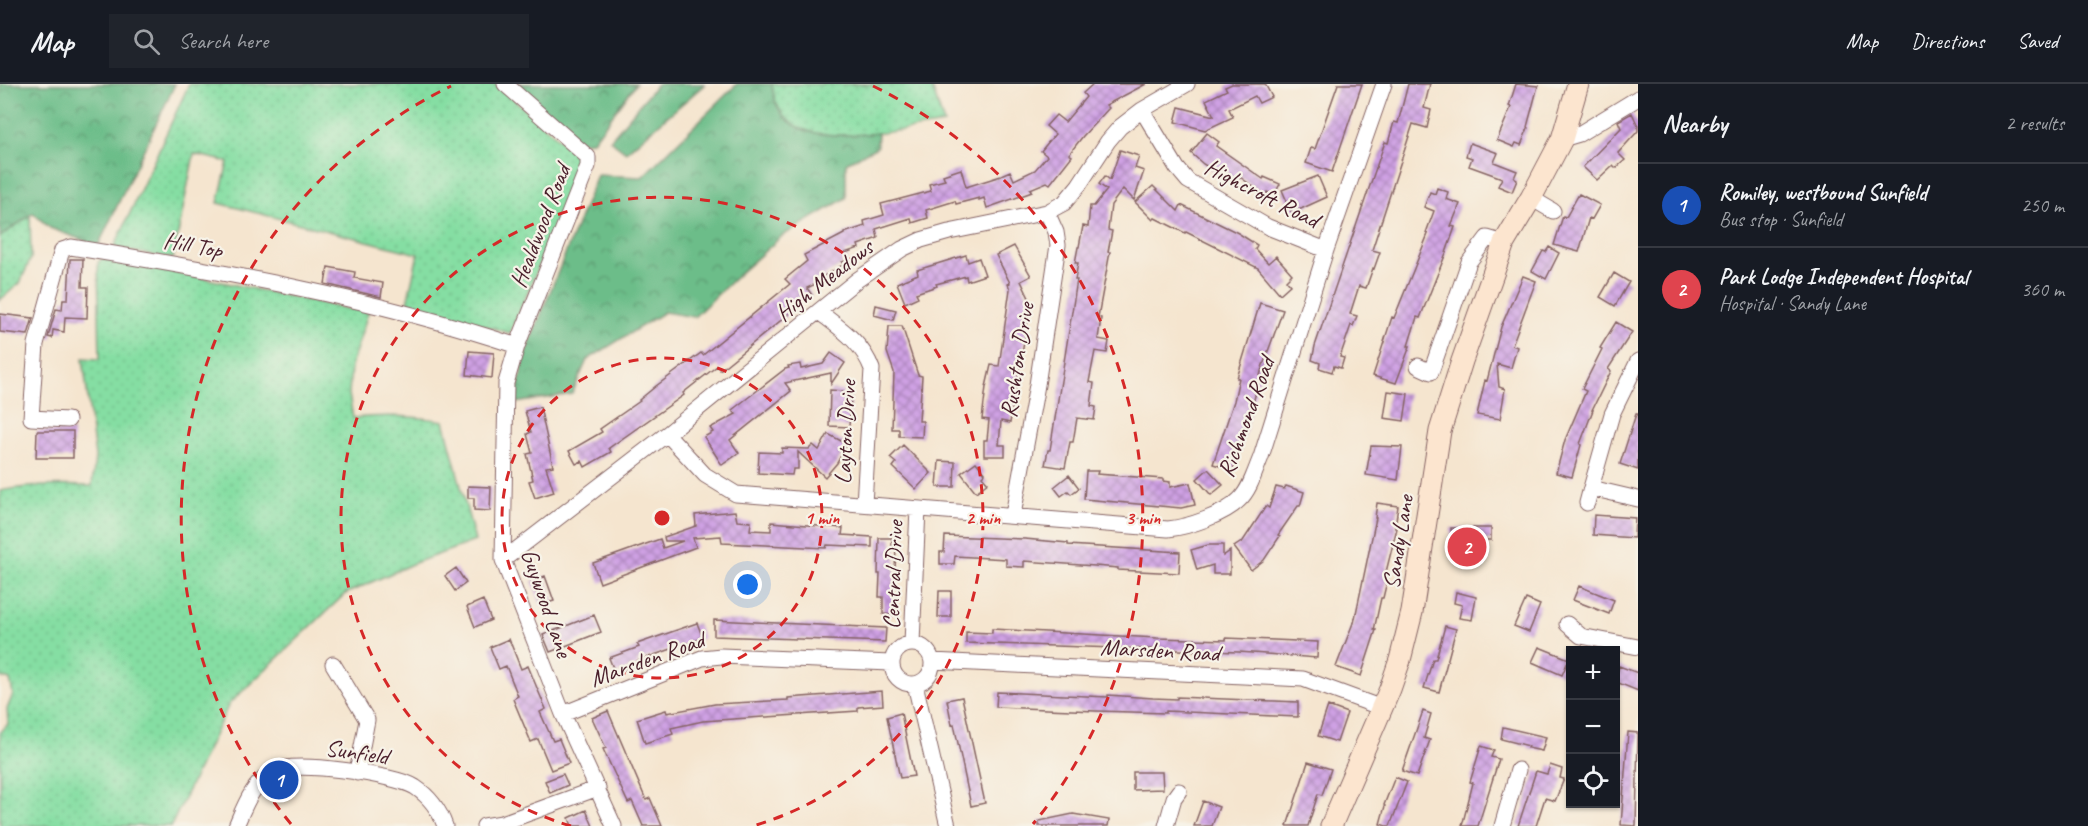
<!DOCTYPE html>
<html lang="en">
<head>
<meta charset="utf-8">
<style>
  :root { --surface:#171b24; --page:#20242c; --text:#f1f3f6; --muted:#9ea1a6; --line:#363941; --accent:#b45309 }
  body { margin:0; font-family:Caveat,sans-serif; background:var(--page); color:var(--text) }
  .controls { position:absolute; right:18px; bottom:18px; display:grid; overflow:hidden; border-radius:0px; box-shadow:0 2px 4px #0004 }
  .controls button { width:54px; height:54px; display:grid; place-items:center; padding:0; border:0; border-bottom:2px solid var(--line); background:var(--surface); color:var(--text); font:30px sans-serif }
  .you { position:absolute; left:748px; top:501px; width:21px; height:21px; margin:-15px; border:4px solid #fff; border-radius:50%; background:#1a73e8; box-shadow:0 0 0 9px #1a73e833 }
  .badge { display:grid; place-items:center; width:39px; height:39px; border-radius:50%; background:var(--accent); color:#fff; font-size:20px; font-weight:700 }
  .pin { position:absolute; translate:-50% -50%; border:3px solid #fff; box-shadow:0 2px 6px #0006 }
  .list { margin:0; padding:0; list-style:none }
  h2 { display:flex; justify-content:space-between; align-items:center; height:78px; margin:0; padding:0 24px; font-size:26px }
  h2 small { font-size:20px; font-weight:400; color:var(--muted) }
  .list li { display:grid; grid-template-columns:39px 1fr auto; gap:18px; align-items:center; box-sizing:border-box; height:84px; padding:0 24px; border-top:2px solid var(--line) }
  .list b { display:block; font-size:22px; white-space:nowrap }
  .list p { margin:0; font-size:20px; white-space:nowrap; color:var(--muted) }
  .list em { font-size:20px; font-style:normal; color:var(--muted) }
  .icon { flex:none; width:33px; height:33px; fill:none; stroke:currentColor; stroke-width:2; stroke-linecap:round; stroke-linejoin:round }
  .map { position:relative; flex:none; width:1638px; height:742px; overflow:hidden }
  header { display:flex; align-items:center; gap:36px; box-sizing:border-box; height:84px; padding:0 30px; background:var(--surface); border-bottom:2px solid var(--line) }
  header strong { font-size:28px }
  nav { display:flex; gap:33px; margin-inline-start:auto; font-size:21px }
  .search { width:420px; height:54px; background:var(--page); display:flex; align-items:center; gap:15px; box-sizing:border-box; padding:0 21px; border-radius:0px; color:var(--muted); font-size:22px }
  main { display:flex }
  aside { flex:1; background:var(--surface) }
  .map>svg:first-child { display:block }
</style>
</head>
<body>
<header>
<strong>Map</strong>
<div class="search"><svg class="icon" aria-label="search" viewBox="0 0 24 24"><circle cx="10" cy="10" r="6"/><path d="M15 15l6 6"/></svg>Search here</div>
<nav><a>Map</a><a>Directions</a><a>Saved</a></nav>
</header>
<main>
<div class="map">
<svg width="1638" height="742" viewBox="0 0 1638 742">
  <defs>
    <pattern id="green-dots" width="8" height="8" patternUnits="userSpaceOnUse" patternTransform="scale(1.5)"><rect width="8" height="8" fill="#85dea3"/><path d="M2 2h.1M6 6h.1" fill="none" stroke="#74be8c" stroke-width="1.8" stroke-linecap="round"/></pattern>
    <pattern id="forest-crowns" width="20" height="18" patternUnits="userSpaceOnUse" patternTransform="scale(1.5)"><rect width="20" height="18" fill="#6cbd89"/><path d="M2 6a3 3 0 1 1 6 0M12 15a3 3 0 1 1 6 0" fill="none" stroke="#5b9970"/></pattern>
    <pattern id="building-cross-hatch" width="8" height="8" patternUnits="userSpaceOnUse" patternTransform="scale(1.5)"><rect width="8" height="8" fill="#cfa1e4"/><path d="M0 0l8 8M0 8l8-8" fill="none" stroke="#aa83b9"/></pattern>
  </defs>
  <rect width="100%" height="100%" fill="#f7f3e8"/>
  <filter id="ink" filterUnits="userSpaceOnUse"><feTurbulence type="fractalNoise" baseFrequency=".0167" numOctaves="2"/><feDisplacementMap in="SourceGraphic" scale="12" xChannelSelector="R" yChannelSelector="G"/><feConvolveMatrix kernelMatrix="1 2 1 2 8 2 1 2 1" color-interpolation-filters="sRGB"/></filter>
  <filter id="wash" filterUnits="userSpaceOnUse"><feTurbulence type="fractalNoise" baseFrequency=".008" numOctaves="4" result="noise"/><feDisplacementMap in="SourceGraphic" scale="24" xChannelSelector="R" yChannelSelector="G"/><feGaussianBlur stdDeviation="1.35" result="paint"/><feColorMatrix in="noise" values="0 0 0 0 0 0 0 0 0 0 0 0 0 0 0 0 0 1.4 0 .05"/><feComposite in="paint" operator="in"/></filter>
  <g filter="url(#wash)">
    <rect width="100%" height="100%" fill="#f5e5cf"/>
    <path fill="url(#green-dots)" stroke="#687e67" stroke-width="1.5" d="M189,0H496L581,74L580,87L510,249L452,232L406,223L418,170L218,119L228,78L194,70L173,175L114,164Z
      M772,0H931L944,40C907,45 806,67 781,31C774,21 773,11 772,0Z
      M30,131L31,174L20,199L0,216V153Z
      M105,173L348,225L369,226L351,282L349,310L353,334C384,331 414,332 444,337L475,457L412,480L345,510L229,620L171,742H0V649L8,640L7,625L13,610L10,596L0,593V407C31,401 61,401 92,402L95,373L83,274L100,275L98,178Z"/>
    <path fill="url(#forest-crowns)" stroke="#5b6e5a" stroke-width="1.5" d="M0,0H175L98,162L50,144L33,129L0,153Z
      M514,0H636L593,57L579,58Z
      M657,0H705L626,68L610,56Z
      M737,0H772C777,58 834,53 878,49L877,63L846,79V114L782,152L739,190L694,233L664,228L587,276L572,310L515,319L525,270L597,91L642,93Z"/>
    <g id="blocks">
      <path fill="url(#building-cross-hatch)" d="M1093,0H1146L1106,21L1109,24L1083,52L1069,70L1072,72L1050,100L1047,98L1030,105L1032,108L987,124L984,114L979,116V114L956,120L955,117L926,126L928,134L912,139L911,134L876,145L878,154L858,161L859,164L845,169L848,176L842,178L843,181L824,192L826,195L807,204L812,211L720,286L717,282L683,309L684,311L609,364L611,368L585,383L582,377L576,380L569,367L602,348L600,345L640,317L639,316L656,302L701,269L703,271L790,200L785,195L807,177L804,171L844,150V149L865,142L864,137L884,131L881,120L931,107L929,100L945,96L943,91L961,85L966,103L1001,92V91L1010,87L1014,96L1035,86L1047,72L1041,67L1055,50L1046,42L1056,31L1065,38L1086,13L1083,9Z
        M1232,0H1265L1272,13L1259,19L1255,12L1229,25L1233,33L1205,46L1175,38L1179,23L1214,32L1206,16L1227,6L1225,3Z
        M1338,0H1362L1332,88L1306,79L1311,64L1315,65Z
        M1408,0H1430L1424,24L1431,26L1427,44L1413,40L1372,166L1380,168L1374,185L1373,184L1366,204L1359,202L1350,230L1357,232L1353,242L1351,241L1340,273L1344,274L1341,284L1334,282L1332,288L1319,284L1320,279L1312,276L1315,262L1378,78L1385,58L1388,59L1394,38L1398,39Z
        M1516,0L1538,2L1527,43L1528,44L1521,61L1516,59L1514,63L1497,56L1511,23L1509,22Z
        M1632,29L1638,42V47L1618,69L1625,76L1616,84L1613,81L1597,96L1583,83L1621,44L1618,37Z
        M1207,49L1219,58L1216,62L1263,95L1264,93L1280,100L1274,111L1267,108L1266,112L1240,93L1236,99L1219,86L1217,89L1203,80L1191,69Z
        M1470,59L1498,69L1494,78L1517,87L1514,94L1517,96L1512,108L1498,102L1502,94L1469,82L1472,74L1466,72Z
        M1120,66L1139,72L1135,84L1144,87L1134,116L1123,105L1111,121L1108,146L1112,147L1108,168H1110L1098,233L1101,234L1098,255L1109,257L1107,269L1095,267L1089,298L1094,299L1091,322L1096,323L1094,336L1077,334L1073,358H1070L1065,384L1045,381L1048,366H1050L1077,196H1075L1078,179H1075L1078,163H1079L1083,142L1088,143L1090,122H1094L1107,106L1099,100L1105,92L1110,96Z
        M1318,92L1327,113L1292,129L1282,106Z
        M1153,102L1178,127L1181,121L1238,149L1257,161L1255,165L1268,179L1276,172L1292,190L1286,196L1290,201L1280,210L1258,184L1186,148L1185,149L1155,134L1153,136L1135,118Z
        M1437,104L1448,108L1446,115L1460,120L1451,142L1455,143L1446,169L1420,234L1417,233L1408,262H1410L1396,299L1373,292L1392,233L1394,234L1428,150L1426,149L1434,127L1424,123L1430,108L1435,110Z
        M1579,110L1600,121L1592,135L1589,134L1579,168L1554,161L1563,132L1566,133Z
        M1014,162L1031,192L1021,197L1029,214L1027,241L1010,339L1001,337L999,361H1005V372H984V356H987L989,336L982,335L986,303L991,281L999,282L1010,205L1008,200L1010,199L996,171Z
        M1549,163L1559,169L1546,195L1532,187L1543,167L1546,168Z
        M966,171L968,178L979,174L985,191L967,197L966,192L936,200L937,202L916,209L918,213L905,219L897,199L918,190L917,186Z
        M70,175H83L82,203H88L87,234L65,233L64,248L53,246L52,254L48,253L56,225L62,226L63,215H68Z
        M328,183L355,188L354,194L383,199L381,213L325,200Z
        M1614,189L1629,198L1615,222L1600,213Z
        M1523,192L1536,197L1512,261L1517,263L1511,284L1497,280L1499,303L1505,305L1500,335L1477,331L1485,296L1487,297L1501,243Z
        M1260,219L1283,226L1262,284L1244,355L1233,386L1213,380L1234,317L1239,294H1237Z
        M876,221L896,226L893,236L874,231Z
        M0,230L33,234L28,251L0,248Z
        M1616,238L1632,248L1608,285L1611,287L1592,326H1593L1580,360L1581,361L1572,393L1556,389L1565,356L1586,307L1582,305L1602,265L1600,264Z
        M889,242H902L918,291L922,292L919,337H923L922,353L899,352V345H892L894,288L887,268Z
        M469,267L494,269L492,294L467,291Z
        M831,269L845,279L831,300V289L785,299L791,307L730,356L739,369L722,381L704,353L713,348L710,344L736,330L732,326L785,285L789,284L788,282L800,280L801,285L823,280Z
        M830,306L843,307V312L851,313L849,343L829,342Z
        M1388,307L1408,310L1404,337L1384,334Z
        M540,323L553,382L546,383L554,408L535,414L529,397L533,396L527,370L532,369L527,350L531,348L525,327Z
        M1636,330H1638V386L1620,380Z
        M37,347H73V374H36Z
        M828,350L847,360L837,379L825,393L798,368V385H793L792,391L758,389L759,368L782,369V364L809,365L813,361L819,366Z
        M903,361L931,389L916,405L893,383L896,379L890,374Z
        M1371,362L1402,363L1398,396L1366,391Z
        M939,377L955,378L954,403H937Z
        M976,378L985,389L982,392L988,399L976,408L961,389Z
        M1208,385L1223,401L1211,411L1197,395Z
        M1086,387H1098L1097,390L1163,395V397L1170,398V403L1190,399L1195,421L1181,424L1084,415Z
        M1069,391L1079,404L1071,410L1068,407L1061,412L1054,403Z
        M468,402L491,403L490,427L474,426V414H468Z
        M1286,402L1304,408L1300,422H1298L1278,451L1280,452L1264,476L1251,486L1234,463L1243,457L1266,422L1269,424L1276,403L1284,405Z
        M1377,419L1398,422L1395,444H1397L1385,492L1388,493L1383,514H1381L1374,546H1376L1361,592L1336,583L1353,539H1354L1376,434H1375Z
        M735,427L737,437L751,438L750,446L771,447V438L843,444L842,451L872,453V463L827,461L826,464L722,459L721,452L693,454L696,463L600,499L593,479L660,455L663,464L683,457H665L664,453L696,442L695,431Z
        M1594,431L1635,434L1634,454L1593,451Z
        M1451,444H1491V456H1477V470L1457,471V457H1452Z
        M945,452L1025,455L1068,459V461L1180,468L1179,489L1118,486V484L1095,482L1024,477V483L1006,482V475L955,472L954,480H940V468H944Z
        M879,454H892V462L896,463L893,531L883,530V513H879L880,490H878Z
        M1208,461H1223V472L1230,467V490H1213V481L1197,486L1191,466Z
        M456,484L466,499L455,507L445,492Z
        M545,492L554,517L541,521L532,497Z
        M1579,502L1614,516L1609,530L1573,516Z
        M939,507H951V533H938Z
        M1456,508L1476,513L1472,536L1459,534L1462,521L1454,519Z
        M1526,515L1540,521L1529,548L1514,542Z
        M483,516L491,536L475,543L467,523Z
        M594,531L601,548L550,568L543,551Z
        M714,536L886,544L885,558L714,552Z
        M697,539L703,554L637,577L638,581L615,589L609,574L639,563L637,560Z
        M1445,542L1456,545L1439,608L1424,604L1433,575H1436Z
        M992,545L1157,554L1226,556V554L1318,558L1317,574L1239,568L966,559V548L992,549Z
        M509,555L521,585L528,582L537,604L546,625L540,628L553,657L559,655L569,679L551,686L538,655L531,658L513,615L518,612L506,582L499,585L490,563Z
        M1539,563L1569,575L1562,591L1532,578Z
        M1619,582L1638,589V607L1616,598V591Z
        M882,607L883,621L858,623V627L703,637L671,644L673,650L645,659L637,635L666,626L667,629L715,620L788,616V614Z
        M997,608L1108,613V611L1153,614L1177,615V613L1298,618V633L1166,627V629L1096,627L996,623Z
        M962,613L985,719L971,722L954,640L952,641L947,616Z
        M1328,622L1347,629L1337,658L1318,652Z
        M608,627L646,716L650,714L662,742H643L632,717L628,719L603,665L606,664L592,634Z
        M1423,627L1431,630L1424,654L1430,656L1417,692L1402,687Z
        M901,629L914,692L900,694L887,633Z
        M1503,643L1546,653L1542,667L1528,664L1529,662L1501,655Z
        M1628,648L1638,649L1636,742L1621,741Z
        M1481,662L1494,666L1491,673L1499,675L1478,742H1462L1473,699L1470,698Z
        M1308,678L1331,685L1322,711L1318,710L1308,742H1287Z
        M1550,681L1562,685L1560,694L1564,695L1555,717L1545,714L1536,742H1518L1536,687L1547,690Z
        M1133,688H1162L1163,705L1133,706Z
        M563,690L568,701L550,709L545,697Z
        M1395,693L1407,698L1390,742H1386L1380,740L1385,722L1384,721Z
        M1203,717L1219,723L1212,742H1194Z
        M586,726L593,742H572L569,734Z
        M1073,730L1109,736L1108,742H1039V737Z"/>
    </g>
  </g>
  <g filter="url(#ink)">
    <use href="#blocks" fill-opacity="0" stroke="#866464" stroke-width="1.5"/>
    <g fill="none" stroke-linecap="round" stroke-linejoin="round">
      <defs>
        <path id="street" d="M505,0L588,73V82L517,262L506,299L503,476L563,630L614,742
          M1142,26L1177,84L1188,97L1268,143L1326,166
          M1562,55L1579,50L1638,14
          M1531,114L1553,127
          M819,228C841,245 862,258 872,285L864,420
          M1638,277L1612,330L1591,404L1638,415
          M1418,282L1431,288L1469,178L1487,154L1504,159
          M68,336L31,334L36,260L62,166L71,163C220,187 374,214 517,262
          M667,350L705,391L736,410L1168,445C1188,443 1224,431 1239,416C1250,406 1255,387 1261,373L1326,166L1384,0
          M1587,419L1591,404
          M1013,431L1037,301L1058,161L1056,148L1047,128
          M503,476L667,350L857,196L902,165L921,156L949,148L1047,128L1064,119L1079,101L1108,57L1120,43L1142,26L1187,0
          M1567,540L1581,552L1638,563
          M912,559L918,425
          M892 580a20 20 0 1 1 40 0a20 20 0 1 1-40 0Z
          M932,577L1303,595L1382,624
          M333,580L367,636L357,689
          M915,600L948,742
          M563,630L702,574L721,572L891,579
          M236,742C245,721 253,698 275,687C294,676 396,691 415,703C430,713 439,725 445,742
          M484,742L502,739L598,704
          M1166,742L1174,714L1179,707
          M1502,742L1518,686"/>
        <path id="secondary" d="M1331,742L1390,605L1400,576L1412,528L1440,347L1462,277L1504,159L1531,114L1562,55L1578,0"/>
      </defs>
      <use href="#street" stroke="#866464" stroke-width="17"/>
      <use href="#secondary" stroke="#866464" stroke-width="23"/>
      <use href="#street" stroke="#fff" stroke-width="15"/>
      <use href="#secondary" stroke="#fce5cf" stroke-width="21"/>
    </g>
  </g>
  <g fill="none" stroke="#d62828" stroke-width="3" stroke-dasharray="10 8">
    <circle cx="662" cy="434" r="160"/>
    <path d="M571 742A321 321 0 1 1 753 742"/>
    <path d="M291 740A481 481 0 0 1 451 2M873 2A481 481 0 0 1 1033 740"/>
  </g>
  <g text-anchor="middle" stroke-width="4.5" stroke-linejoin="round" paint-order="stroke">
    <g font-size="24" fill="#4a1f2b" stroke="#f7f3e8">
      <text transform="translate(1262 109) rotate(27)" y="8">Highcroft Road</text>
      <text transform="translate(540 142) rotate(-69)" y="8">Healdwood Road</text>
      <text transform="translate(193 161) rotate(11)" y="8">Hill Top</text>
      <text transform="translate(824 196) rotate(-38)" y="8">High Meadows</text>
      <text transform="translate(1017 276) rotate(-81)" y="8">Rushton Drive</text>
      <text transform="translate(1246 333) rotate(-70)" y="8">Richmond Road</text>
      <text transform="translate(845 348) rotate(-87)" y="8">Layton Drive</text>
      <text transform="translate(1398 458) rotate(-81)" y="8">Sandy Lane</text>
      <text transform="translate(893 491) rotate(-88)" y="8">Central Drive</text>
      <text transform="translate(547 519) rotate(71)" y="8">Guywood Lane</text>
      <text transform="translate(1160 566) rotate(3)" y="8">Marsden Road</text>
      <text transform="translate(647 575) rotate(-20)" y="8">Marsden Road</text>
      <text transform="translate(357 668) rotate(9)" y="8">Sunfield</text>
    </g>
  </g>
  <circle cx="662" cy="434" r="9" fill="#d62828" stroke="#f7f3e8" stroke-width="3"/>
  <g font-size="18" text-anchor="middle" font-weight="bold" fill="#d62828" stroke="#f7f3e8" stroke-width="4.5" stroke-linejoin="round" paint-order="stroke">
    <text x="822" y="440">1 min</text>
    <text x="983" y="440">2 min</text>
    <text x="1143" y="440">3 min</text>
  </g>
</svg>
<div class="controls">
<button>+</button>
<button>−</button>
<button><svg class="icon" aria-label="locate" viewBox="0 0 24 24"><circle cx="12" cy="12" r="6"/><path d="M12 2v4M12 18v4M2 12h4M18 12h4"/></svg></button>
</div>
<div class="you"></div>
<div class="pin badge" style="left:279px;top:696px;background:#1a4fb4">1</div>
<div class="pin badge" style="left:1467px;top:463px;background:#e0444e">2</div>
</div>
<aside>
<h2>Nearby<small>2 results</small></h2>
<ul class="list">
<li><span class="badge" style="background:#1a4fb4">1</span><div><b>Romiley, westbound Sunfield</b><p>Bus stop · Sunfield</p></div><em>250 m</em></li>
<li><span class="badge" style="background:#e0444e">2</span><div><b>Park Lodge Independent Hospital</b><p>Hospital · Sandy Lane</p></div><em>360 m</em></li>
</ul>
</aside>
</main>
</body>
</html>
